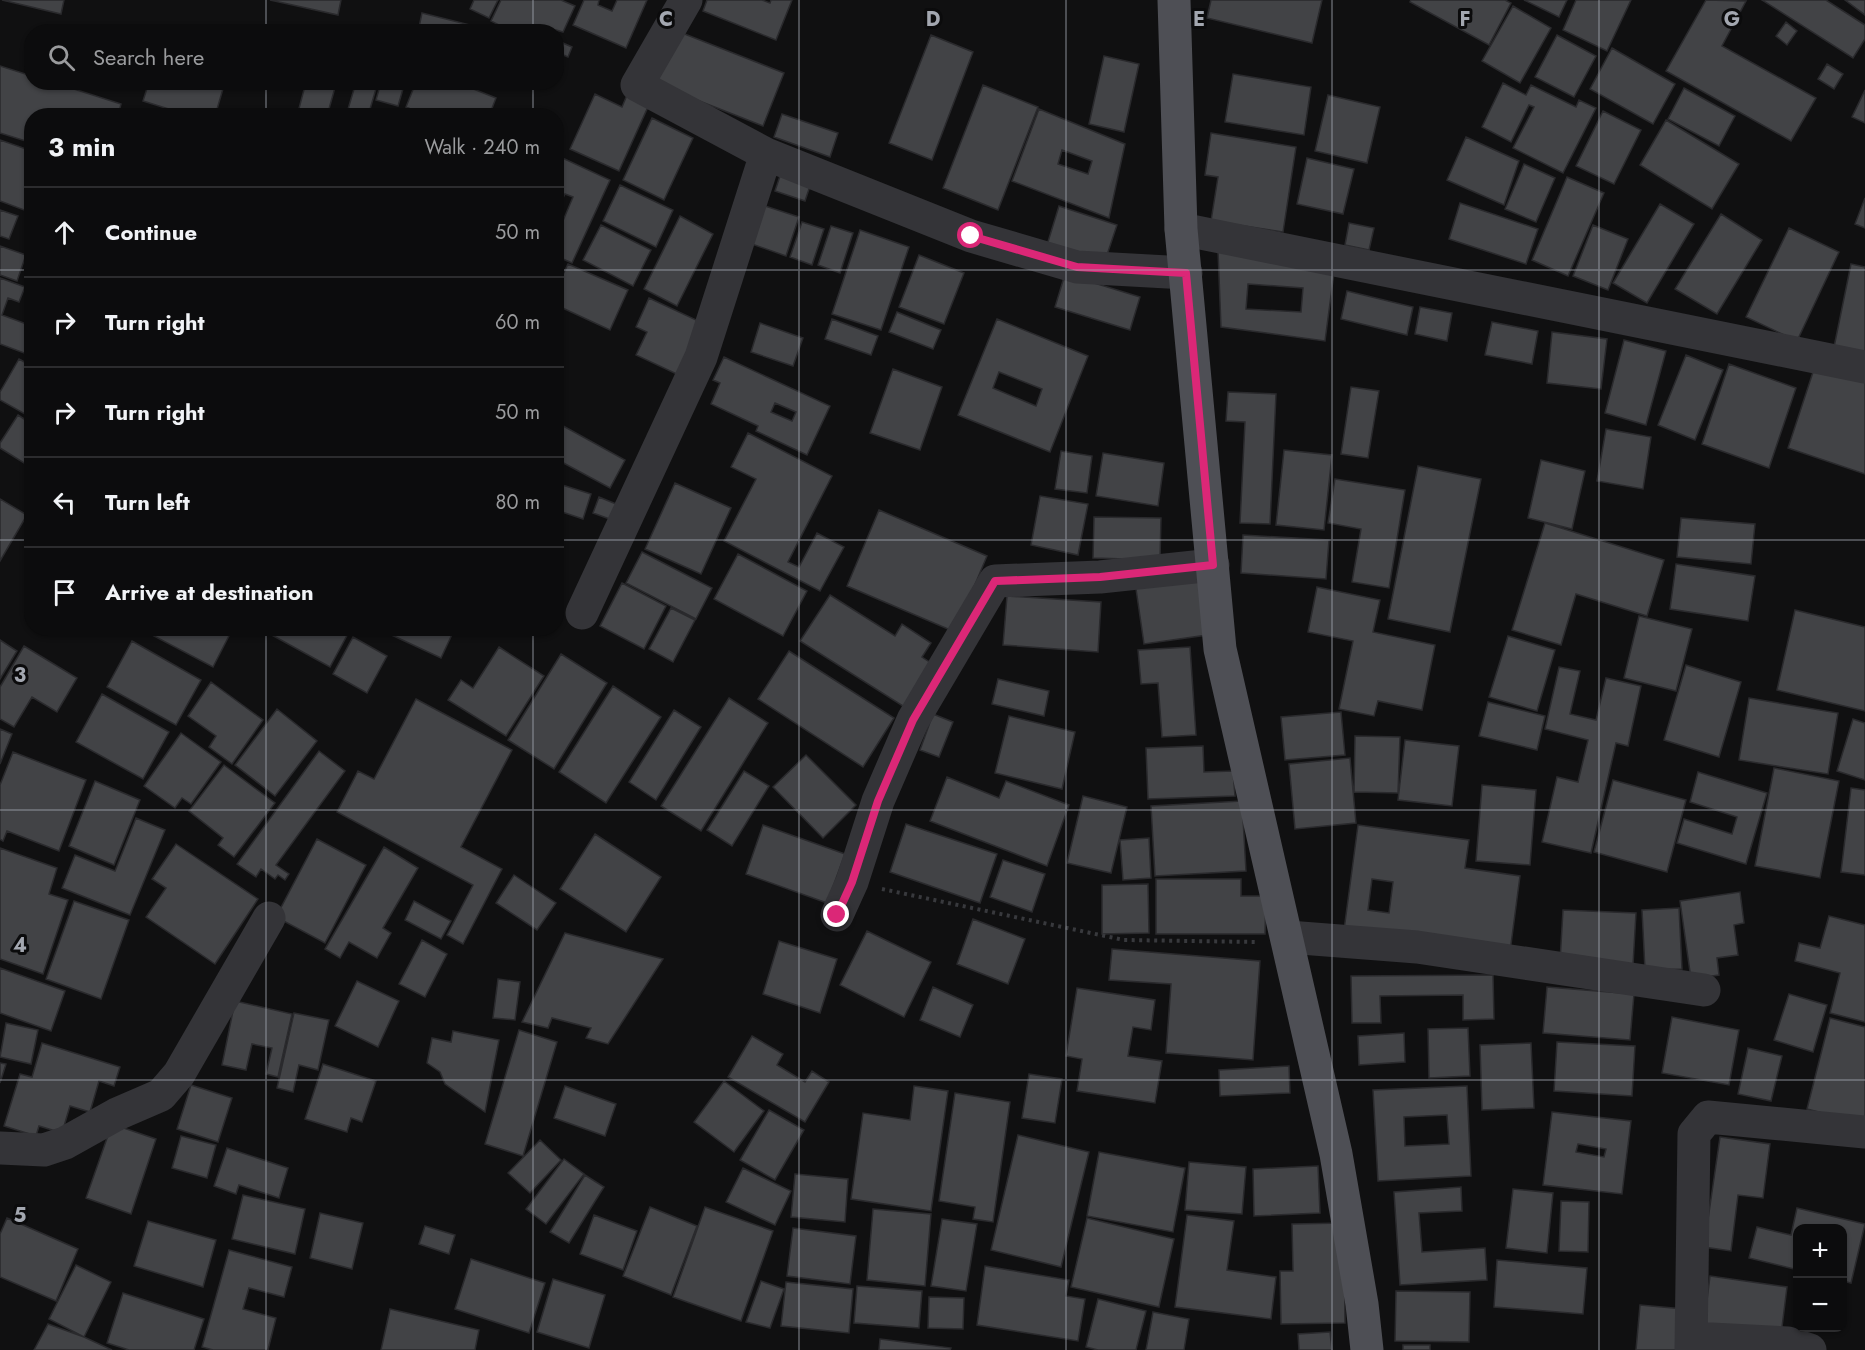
<!DOCTYPE html>
<html lang="en">
<head>
<meta charset="utf-8">
<style>
  :root { --surface:#0c0c0d; --page:#151516; --text:#f1f3f6; --muted:#9a9b9d; --line:#2c2c2e }
  body { margin:0; font-family:Jost,sans-serif; background:var(--page); color:var(--text) }
  .controls { position:absolute; right:18px; bottom:18px; display:grid; overflow:hidden; border-radius:12px; box-shadow:0 2px 4px #0004 }
  .controls button { width:54px; height:54px; display:grid; place-items:center; padding:0; border:0; border-bottom:2px solid var(--line); background:var(--surface); color:var(--text); font:30px sans-serif }
  .stop { position:absolute; width:18px; height:18px; margin:-14px; border:4px solid #db2777; border-radius:50%; background:#fff }
  .stop.end { background:#db2777; border-color:#fff; box-shadow:0 2px 6px #0008 }
  .list { margin:0; padding:0; list-style:none }
  h2 { display:flex; justify-content:space-between; align-items:center; height:78px; margin:0; padding:0 24px; font-size:26px }
  h2 small { font-size:20px; font-weight:400; color:var(--muted) }
  .list li { display:grid; grid-template-columns:39px 1fr auto; gap:18px; align-items:center; box-sizing:border-box; height:90px; padding:0 24px; border-top:2px solid var(--line) }
  .list b { display:block; font-size:22px; white-space:nowrap }
  .list em { font-size:20px; font-style:normal; color:var(--muted) }
  .icon { flex:none; width:33px; height:33px; fill:none; stroke:currentColor; stroke-width:2; stroke-linecap:round; stroke-linejoin:round }
  .map { position:relative; flex:none; width:1865px; height:1350px; overflow:hidden }
  .search { position:absolute; background:var(--surface); box-shadow:0 2px 4px #0004; left:24px; top:24px; width:540px; height:66px; display:flex; align-items:center; gap:15px; box-sizing:border-box; padding:0 21px; border-radius:24px; color:var(--muted); font-size:22px }
  .panel { position:absolute; background:var(--surface); box-shadow:0 2px 4px #0004; left:24px; top:108px; width:540px; height:528px; border-radius:24px }
  .map>svg:first-child { display:block }
</style>
</head>
<body>
<div class="map">
<svg width="1865" height="1350" viewBox="0 0 1865 1350">
  <rect width="100%" height="100%" fill="#101011"/>
  <path fill="#424346" stroke="#2a2a2d" stroke-width="1.5" fill-rule="evenodd" d="M2,0H64L61,14Z
    M270,0H341L338,15Z
    M474,0H498L489,18L470,9Z
    M501,0H561L575,6L563,32L556,30L513,32L491,21Z
    M584,0H599L598,5L612,11L617,0H647L626,48L573,25Z
    M707,0H762L770,3L771,0H792L776,40L703,11Z
    M1211,0H1322L1312,43L1207,18Z
    M1411,0H1505L1511,3L1489,45L1410,2Z
    M1524,0H1567L1559,17Z
    M1576,0H1631L1607,51L1563,30Z
    M1706,0L1746,1L1722,46L1816,98L1791,141L1666,71Z
    M1762,0H1826L1865,25V39L1853,58Z
    M1845,0H1865V15Z
    M1513,6L1551,28L1520,83L1482,61Z
    M422,13L494,31V32H418Z
    M1786,22L1797,31L1787,45L1776,36Z
    M677,31L784,73L763,126L656,84Z
    M931,35L973,52L932,160L889,143Z
    M1557,35L1596,56L1574,97L1535,77Z
    M556,40L572,47L568,57L556,52Z
    M1612,48L1675,84L1653,124L1590,89Z
    M1104,56L1139,64L1124,132L1089,124Z
    M1827,64L1843,74L1834,89L1818,79Z
    M0,66L32,76V82H52L121,104L118,116H32V143L0,133Z
    M1233,74L1311,87L1304,135L1225,122Z
    M149,82H225L215,116H191L143,101Z
    M306,82H378L368,116H346L354,89L336,84L327,116H297Z
    M381,82H405L398,106L376,100Z
    M416,82H456L496,98L489,116H427L406,107Z
    M1503,83L1526,95L1531,85L1576,107L1579,100L1596,108L1563,173L1513,148L1534,107L1529,105L1511,142L1482,127Z
    M983,85L1038,107L998,210L943,188Z
    M630,88L652,98L619,171L570,149L595,94L622,107Z
    M1684,88L1735,116L1719,146L1668,119Z
    M1865,90V123L1852,117Z
    M1328,95L1380,107L1367,163L1315,151Z
    M1039,109L1125,144L1109,218L1012,181ZM1062,150L1092,161L1088,174L1058,164Z
    M1603,111L1641,130L1614,184L1576,166Z
    M782,114L838,133L830,157L774,137Z
    M652,118L693,138L664,200L623,180Z
    M1666,120L1739,164L1712,209L1640,165Z
    M1211,133L1296,147L1283,232L1211,221L1218,177L1205,175Z
    M1466,137L1519,161L1504,205L1447,180Z
    M0,140L32,151V213L0,201Z
    M556,155L610,180L572,263L556,256V220L562,223L573,197L565,194L556,213Z
    M1307,158L1354,169L1343,214L1297,204Z
    M1524,164L1555,178L1536,222L1505,209Z
    M781,173L811,183L805,201L775,191Z
    M1567,177L1604,193L1568,276L1532,260Z
    M620,185L673,210L656,247L603,221Z
    M1865,198V228L1855,224Z
    M1460,203L1538,229L1526,264L1449,239Z
    M1660,204L1694,224L1647,303L1613,283Z
    M762,205L799,217L786,256L749,243Z
    M1059,206L1117,225L1104,264L1047,245Z
    M0,210L18,216L9,239L0,236Z
    M1721,214L1762,240L1717,314L1675,289Z
    M680,216L713,234L677,306L644,289Z
    M802,222L824,229L812,265L790,257Z
    M1349,223L1374,228L1369,250L1345,245Z
    M601,225L651,250L633,286L583,260Z
    M1593,225L1628,239L1608,290L1573,276Z
    M831,226L853,233L840,273L818,265Z
    M1789,228L1839,252L1797,341L1746,317Z
    M860,230L909,247L881,330L832,314Z
    M0,246L26,255L17,281L0,275Z
    M1218,251L1335,265L1325,341L1221,327ZM1248,284L1303,288L1301,312L1246,309Z
    M919,255L964,273L944,324L899,307Z
    M568,264L628,290L610,330L556,305V289Z
    M1851,264L1865,267V359L1833,352Z
    M1065,274L1140,297L1130,330L1055,307Z
    M0,278L25,287L19,302L8,298L2,315L32,326V356L0,344Z
    M1347,291L1413,307L1407,335L1341,319Z
    M649,298L707,325L683,377L636,355L647,332L636,327Z
    M1420,307L1452,313L1447,341L1415,334Z
    M897,312L941,330L933,349L889,332Z
    M832,319L878,336L871,355L825,339Z
    M997,319L1088,356L1050,452L958,415ZM999,372L1042,389L1036,406L993,388Z
    M1492,322L1538,331L1532,364L1485,355Z
    M760,323L803,338L793,366L751,352Z
    M1552,332L1607,339L1601,389L1547,383Z
    M1624,340L1666,351L1646,425L1605,413Z
    M1686,355L1723,370L1695,440L1658,425Z
    M724,357L830,406L807,455L756,431L758,426L711,404L720,383L713,380ZM775,403L796,412L792,421L771,412Z
    M19,359L32,366V418L0,400V392Z
    M1816,363L1865,379V474L1788,448Z
    M1729,364L1796,388L1769,468L1702,444Z
    M893,369L942,387L920,450L870,433Z
    M1351,387L1379,391L1368,458L1341,454Z
    M1228,392L1276,394L1270,524L1240,523L1245,422L1226,421Z
    M18,415L32,424V468L0,448V443Z
    M556,422L625,460L610,488L556,459Z
    M1606,429L1651,437L1643,489L1597,481Z
    M748,433L832,476L788,562L799,567L817,533L844,547L820,591L724,541L756,479L731,467Z
    M1284,450L1332,455L1324,530L1276,525Z
    M1061,451L1092,456L1087,493L1055,489Z
    M1103,453L1164,463L1158,506L1096,496Z
    M1541,460L1585,471L1572,529L1528,518Z
    M1418,466L1481,479L1450,632L1388,619Z
    M1335,479L1405,490L1389,588L1352,582L1361,529L1328,523Z
    M556,483L591,494L583,519L556,510Z
    M675,483L731,508L701,574L645,549Z
    M1040,496L1088,504L1078,555L1031,545Z
    M599,497L621,506L615,521L593,513Z
    M0,499L27,515L0,561Z
    M879,510L987,556L955,632L847,586Z
    M1094,517L1161,518L1160,560L1093,558Z
    M1681,518L1755,524L1751,564L1677,557Z
    M1545,523L1664,560L1647,616L1576,594L1561,645L1512,630Z
    M1243,535L1329,540L1326,579L1241,573Z
    M642,552L712,588L696,619L626,583Z
    M738,554L807,591L783,636L714,599Z
    M1676,564L1755,576L1748,621L1670,609Z
    M1198,573L1207,635L1144,644L1135,582Z
    M622,583L666,606L644,649L600,626Z
    M1317,587L1380,600L1373,632L1435,645L1422,710L1378,701L1374,716L1339,709L1353,641L1308,632Z
    M830,595L895,636L902,624L931,643L922,657L934,665L906,708L800,641Z
    M1007,596L1101,602L1098,652L1003,645Z
    M671,608L695,620L673,662L649,649Z
    M1795,610L1865,627V711L1777,690Z
    M1639,616L1692,629L1676,691L1624,678Z
    M156,628H233L213,667L152,635Z
    M259,628L304,629L351,628L330,667Z
    M384,628H455L441,658L383,631Z
    M1508,636L1555,650L1537,711L1489,697Z
    M353,637L387,656L367,693L333,674Z
    M0,640L17,651L0,679Z
    M132,641L201,680L176,725L107,687Z
    M24,646L77,678L57,712L32,697L14,727L0,719V687Z
    M499,647L544,676L506,736L448,700L461,680L473,688Z
    M1190,647L1196,735L1162,737L1158,683L1141,684L1138,650Z
    M789,651L894,718L863,767L758,699Z
    M561,654L607,683L554,769L508,740Z
    M1686,665L1741,682L1719,757L1664,740Z
    M1559,667L1580,671L1570,714L1596,720L1606,678L1641,686L1628,746L1616,743L1591,853L1542,842L1557,777L1578,782L1588,740L1545,729Z
    M998,679L1049,691L1044,716L992,704Z
    M211,682L263,720L232,764L209,747L216,736L188,716Z
    M613,686L661,717L606,803L559,772Z
    M102,694L169,732L143,779L76,742Z
    M729,698L768,723L701,831L661,806Z
    M1749,698L1838,713L1828,774L1739,760Z
    M416,699L512,750L461,847L502,869L463,944L447,935L473,885L337,812L358,771L374,779Z
    M1488,702L1545,716L1537,750L1479,736Z
    M277,709L317,741L275,796L235,765Z
    M674,710L701,727L656,800L629,782Z
    M1341,712L1345,755L1285,760L1281,717Z
    M933,714L953,722L939,757L920,750Z
    M1009,716L1075,732L1062,789L995,773Z
    M1853,719L1865,723V780L1837,771Z
    M0,729L12,734L0,764Z
    M181,733L221,762L191,804L182,798L175,808L144,786Z
    M1355,736L1400,737L1398,793L1354,792Z
    M1405,740L1459,746L1452,806L1398,800Z
    M1203,746L1204,772L1233,771L1235,796L1148,799L1146,748Z
    M319,751L345,771L276,865L289,874L285,880L278,875L275,879L261,869L256,877L237,864Z
    M13,752L86,780L59,851L7,831L3,841L0,839V785Z
    M806,755L856,805L823,838L773,787Z
    M1350,758L1356,823L1295,829L1289,764Z
    M224,765L275,803L234,857L218,845L223,838L189,811Z
    M1774,768L1839,781L1820,878L1755,866Z
    M744,771L769,786L732,846L707,830Z
    M1698,772L1767,793L1746,864L1677,843L1684,819L1732,834L1737,817L1690,802Z
    M947,777L999,798L1006,781L1069,805L1047,866L930,821Z
    M1613,780L1686,800L1667,872L1594,852Z
    M95,781L140,800L114,865L69,846Z
    M1482,785L1536,790L1530,865L1476,861Z
    M1851,788L1865,790V875L1841,872Z
    M1083,796L1127,807L1111,873L1067,863Z
    M1242,801L1246,871L1155,876L1151,806Z
    M136,818L165,830L130,915L62,888L75,855L115,871Z
    M906,824L997,854L980,903L890,872Z
    M763,825L845,854L827,903L746,874Z
    M1358,825L1469,840L1465,868L1520,876L1510,952L1344,930ZM1372,879L1393,882L1389,913L1368,910Z
    M595,834L661,877L626,932L560,889Z
    M1149,838L1151,878L1123,880L1120,840Z
    M317,839L366,865L325,943L276,917Z
    M176,844L258,899L215,964L146,917L166,888L152,879Z
    M384,847L418,868L383,928L391,933L377,958L349,942L340,958L325,949Z
    M0,848L57,868L49,894L68,900L43,974L0,959Z
    M1003,860L1045,874L1032,912L990,897Z
    M514,875L556,903L537,930L496,903Z
    M1156,879H1241V896H1266L1265,934H1156Z
    M1148,884L1149,933L1102,934V885Z
    M1740,892L1744,923L1734,925L1738,955L1717,958L1719,975L1691,979L1680,901Z
    M74,901L129,920L101,999L46,979Z
    M414,901L451,921L441,939L405,920Z
    M1679,908L1682,969L1645,970L1642,910Z
    M1563,910L1636,913L1633,965L1560,961Z
    M1829,916L1865,925V1022L1830,1013L1840,973L1795,961L1799,943L1820,948Z
    M973,919L1025,939L1008,984L957,964Z
    M867,931L931,962L904,1017L840,985Z
    M565,933L663,959L608,1044L586,1038L591,1028L552,1018L548,1028L522,1022Z
    M422,940L447,954L425,997L399,984Z
    M779,941L837,959L820,1013L763,994Z
    M1112,949L1260,961L1253,1060L1166,1053L1171,984L1109,980Z
    M0,968L65,991L51,1031L0,1013Z
    M1493,975L1494,1019L1463,1020V995L1380,996L1381,1023H1352L1351,976Z
    M498,979L520,982L515,1020L493,1018Z
    M357,981L399,1001L378,1047L335,1026Z
    M933,987L973,1005L960,1037L920,1020Z
    M1547,987L1634,994L1630,1040L1543,1033Z
    M1077,988L1155,1000L1151,1030L1133,1027L1128,1056L1162,1061L1155,1103L1077,1091L1082,1059L1066,1056Z
    M1789,994L1827,1005L1813,1052L1774,1040Z
    M235,1001L292,1014L278,1077L266,1074L272,1048L252,1044L246,1070L222,1065Z
    M294,1013L329,1020L318,1070L299,1065L293,1092L277,1088Z
    M1672,1017L1739,1030L1729,1085L1662,1073Z
    M1830,1018L1865,1027V1124L1807,1109Z
    M6,1023L38,1030L31,1064L0,1057Z
    M1468,1028L1470,1076L1429,1078L1428,1029Z
    M519,1030L557,1042L523,1156L485,1144Z
    M453,1031L499,1040L485,1112L445,1084L440,1072L427,1063L432,1038L451,1042Z
    M1404,1033L1405,1062L1359,1065L1358,1036Z
    M752,1036L783,1054L777,1065L805,1082L812,1071L829,1082L805,1122L728,1077Z
    M1557,1042L1635,1046L1632,1096L1554,1091Z
    M42,1043L120,1067L114,1086L99,1081L90,1112L70,1106L62,1133L39,1126L36,1136L4,1126L20,1074L32,1077Z
    M1531,1043L1534,1108L1482,1110L1480,1045Z
    M1748,1048L1782,1056L1771,1101L1738,1094Z
    M0,1063L6,1064L0,1083Z
    M323,1064L376,1081L362,1122L351,1118L347,1132L305,1119Z
    M1289,1066L1290,1093L1220,1096L1219,1070Z
    M1029,1074L1062,1079L1055,1123L1022,1118Z
    M724,1081L764,1111L734,1152L694,1122Z
    M191,1085L232,1098L218,1142L177,1129Z
    M565,1086L616,1104L605,1136L554,1118Z
    M914,1086L948,1091L931,1211L851,1199L863,1113L910,1120Z
    M1467,1086L1471,1176L1378,1181L1373,1090ZM1447,1115L1449,1144L1405,1146L1404,1117Z
    M955,1093L1010,1102L993,1222L973,1219L975,1207L939,1201Z
    M769,1110L804,1130L775,1180L740,1160Z
    M1552,1112L1631,1121L1622,1194L1543,1185ZM1578,1144L1606,1149L1604,1157L1576,1152Z
    M112,1124L156,1139L131,1214L86,1198Z
    M1018,1135L1089,1152L1061,1267L991,1250Z
    M181,1136L216,1145L207,1178L172,1168Z
    M1720,1137L1770,1144L1763,1198L1738,1195L1731,1251L1704,1247Z
    M540,1140L561,1160L530,1193L508,1173Z
    M227,1148L288,1168L279,1198L239,1185L236,1194L214,1186Z
    M1099,1152L1185,1168L1173,1232L1087,1216Z
    M564,1159L584,1174L546,1224L526,1209Z
    M1189,1162L1246,1167L1242,1214L1185,1210Z
    M1318,1166L1320,1213L1254,1216L1253,1169Z
    M743,1168L791,1191L775,1225L726,1202Z
    M795,1174L848,1179L845,1222L791,1217Z
    M585,1175L604,1187L569,1243L550,1232Z
    M1461,1187L1462,1211L1419,1213L1422,1252L1485,1248L1487,1280L1400,1285L1394,1192Z
    M1513,1189L1553,1193L1547,1253L1506,1248Z
    M243,1195L305,1209L295,1254L232,1239Z
    M1561,1201L1589,1202L1588,1252L1559,1251Z
    M650,1207L697,1226L671,1295L623,1276Z
    M705,1207L773,1231L741,1321L673,1297Z
    M1797,1208L1865,1224L1851,1283L1842,1281V1228H1798V1270L1749,1258L1757,1227L1791,1235Z
    M873,1209L931,1214L925,1286L867,1280Z
    M320,1213L363,1223L352,1269L310,1258Z
    M594,1215L637,1231L623,1270L580,1254Z
    M1187,1215L1234,1221L1227,1270L1276,1277L1271,1319L1175,1307Z
    M7,1218L78,1249L56,1301L0,1277V1234Z
    M1087,1218L1174,1239L1159,1307L1071,1287Z
    M942,1219L977,1224L966,1291L931,1286Z
    M148,1221L216,1240L203,1287L134,1266Z
    M1344,1223L1345,1323L1281,1324L1280,1271H1293L1292,1224Z
    M425,1226L455,1235L449,1254L419,1244Z
    M793,1228L856,1236L850,1284L787,1276Z
    M229,1250L292,1267L284,1297L249,1288L243,1309L276,1318L268,1350H213L202,1347Z
    M471,1259L545,1283L529,1333L455,1309Z
    M1497,1260L1587,1268L1583,1314L1494,1307Z
    M76,1265L111,1282L84,1337L49,1319Z
    M985,1266L1069,1280L1066,1296L1085,1299L1078,1341L977,1325Z
    M1710,1276L1787,1287L1781,1335L1704,1324Z
    M553,1279L605,1295L589,1348L537,1332Z
    M761,1281L784,1289L770,1328L746,1322Z
    M786,1282L853,1289L849,1333L781,1326Z
    M857,1286L922,1291L919,1328L854,1323Z
    M1396,1291L1470,1292L1469,1342L1395,1341Z
    M123,1293L204,1319L194,1350H129L107,1343Z
    M929,1297L964,1298L963,1329L928,1328Z
    M1098,1299L1146,1311L1136,1350H1098L1086,1347Z
    M1640,1305L1684,1309L1680,1350H1636Z
    M390,1309L479,1330L475,1350H381Z
    M1153,1312L1189,1319L1184,1350H1146Z
    M48,1324L84,1337L112,1350H34Z
    M1330,1332L1332,1350H1299L1298,1334Z
    M880,1339L951,1348L950,1350H879Z
    M1403,1345H1430V1350H1403Z"/>
  <g fill="none" stroke-linecap="round" stroke-linejoin="round">
    <path stroke="#38393d" stroke-width="4" stroke-dasharray="3 4.5" stroke-linecap="butt" d="M882,889L1124,940L1256,942"/>
    <path stroke="#343438" stroke-width="33" d="M686,0L637,85L766,154L971,236L1077,267L1186,273
      M1181,229L1865,367
      M582,613L701,357L766,154
      M837,915L852,882L878,801L913,720L995,581L1100,577L1213,565
      M1288,937L1417,947L1704,990
      M0,1148L44,1150L65,1143L117,1114L161,1095L179,1074L269,918
      M1692,1338L1788,1343L1810,1350
      M1691,1350L1694,1134L1708,1117L1865,1132"/>
    <path stroke="#4e4f55" stroke-width="33" d="M1174,0L1181,229L1220,649L1336,1154L1362,1304L1367,1350"/>
  </g>
  <g fill="none" stroke-linecap="round" stroke-linejoin="round">
    <path stroke="#db2777" stroke-width="8" d="M837,915L852,882L878,801L913,720L995,581L1100,577L1213,565L1186,273L1077,267L971,236"/>
  </g>
  <path fill="none" stroke="#a3a7b0" stroke-width="1.5" stroke-opacity="0.55" d="M266,0V32M533,0V32M799,0V1350M1066,0V1350M1332,0V1350M1599,0V1350M266,82V116M533,82V116M0,270H32M556,270H1865M0,540H32M556,540H1865M266,628V1350M533,628V1350M0,810H1865M0,1080H1865"/>
  <g font-size="20" text-anchor="middle" font-weight="bold" fill="#a3a7b0" stroke="#0b0b0c" stroke-width="6" stroke-linejoin="round" paint-order="stroke">
    <text x="666" y="26">C</text>
    <text x="933" y="26">D</text>
    <text x="1199" y="26">E</text>
    <text x="1465" y="26">F</text>
    <text x="1732" y="26">G</text>
    <text x="20" y="682">3</text>
    <text x="20" y="952">4</text>
    <text x="20" y="1222">5</text>
  </g>
</svg>
<div class="controls">
<button>+</button>
<button>−</button>
</div>
<div class="stop" style="left:971px;top:236px"></div>
<div class="stop end" style="left:837px;top:915px"></div>
<div class="search"><svg class="icon" aria-label="search" viewBox="0 0 24 24"><circle cx="10" cy="10" r="6"/><path d="M15 15l6 6"/></svg>Search here</div>
<section class="panel">
<h2>3 min<small>Walk · 240 m</small></h2>
<ul class="list">
<li><svg class="icon" aria-label="ahead" viewBox="0 0 24 24"><path d="M12 20V5M6 11l6-6 6 6"/></svg><div><b>Continue</b></div><em>50 m</em></li>
<li><svg class="icon" aria-label="right" viewBox="0 0 24 24"><path d="M7 20v-9h11M14 6l5 5-5 5"/></svg><div><b>Turn right</b></div><em>60 m</em></li>
<li><svg class="icon" aria-label="right" viewBox="0 0 24 24"><path d="M7 20v-9h11M14 6l5 5-5 5"/></svg><div><b>Turn right</b></div><em>50 m</em></li>
<li><svg class="icon" aria-label="left" viewBox="0 0 24 24"><path d="M17 20v-9H6M10 6l-5 5 5 5"/></svg><div><b>Turn left</b></div><em>80 m</em></li>
<li><svg class="icon" aria-label="arrive" viewBox="0 0 24 24"><path d="M6 21V4h12l-3 4 3 4H6"/></svg><div><b>Arrive at destination</b></div></li>
</ul>
</section>
</div>
</body>
</html>
